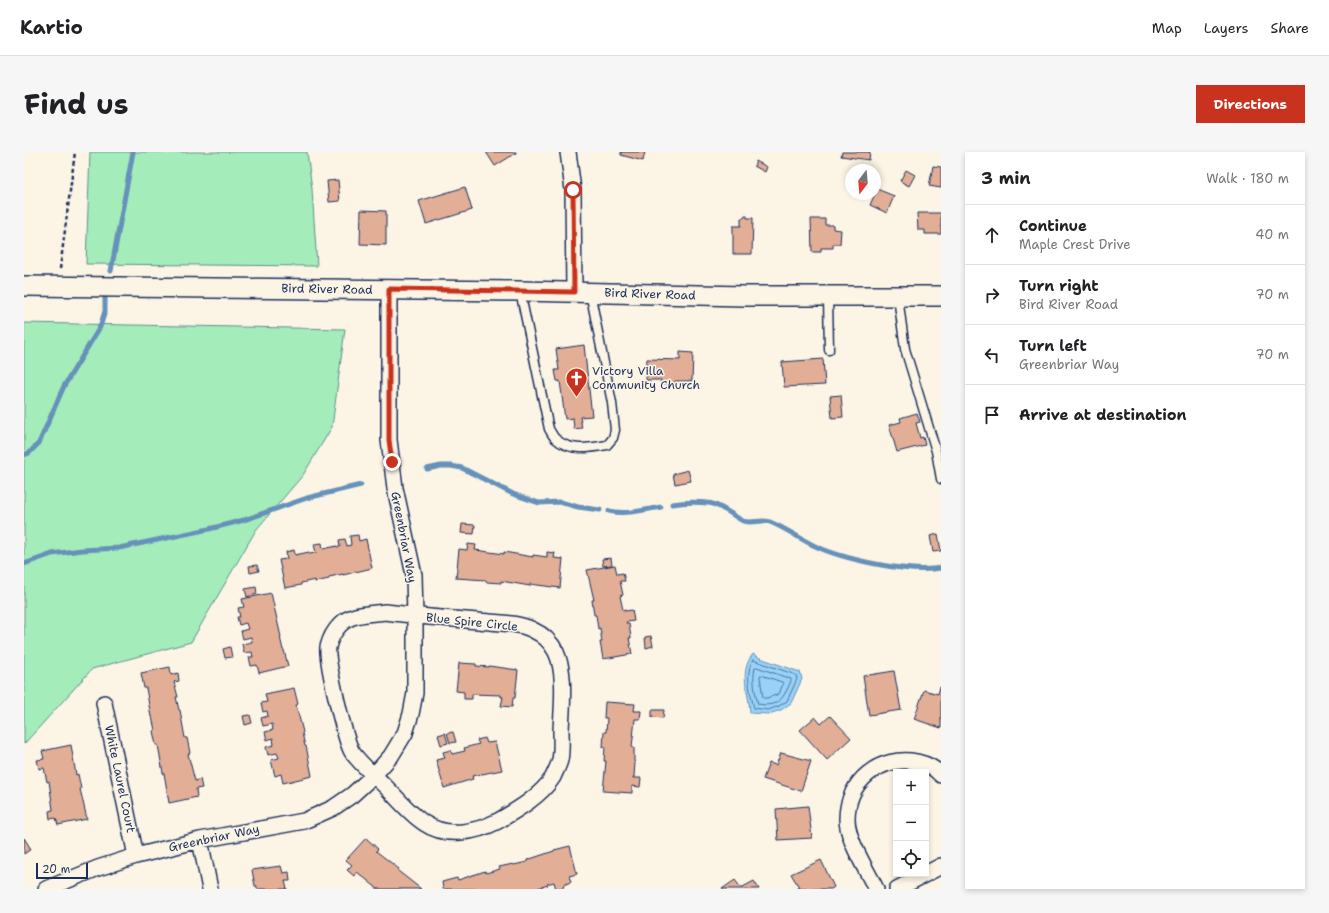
<!DOCTYPE html>
<html lang="en">
<head>
<meta charset="utf-8">
<style>
  :root { --surface:#fff; --page:#f6f6f6; --text:#202124; --muted:#757577; --line:#e0e0e0; --accent:#c8321e }
  body { margin:0; font-family:"Shantell Sans",sans-serif; background:var(--page); color:var(--text) }
  .controls { position:absolute; right:12px; bottom:12px; display:grid; overflow:hidden; border-radius:0px; box-shadow:0 2px 6px #0003 }
  .controls button { width:36px; height:36px; display:grid; place-items:center; padding:0; border:0; border-bottom:1px solid var(--line); background:var(--surface); color:var(--text); font:20px sans-serif }
  .compass { position:absolute; left:821px; top:12px; width:36px; height:36px; border-radius:50%; background:var(--surface); box-shadow:0 2px 6px #0003; rotate:196deg }
  .scale { position:absolute; left:12px; bottom:10px; width:52px; box-sizing:border-box; padding-left:4px; border:2px solid #1b2f5e; border-top:0; font-size:11px; line-height:14px; white-space:nowrap; color:#1b2f5e; -webkit-text-stroke:3px #fcf5e5; paint-order:stroke }
  .stop { position:absolute; width:12px; height:12px; margin:-9px; border:3px solid #c8321e; border-radius:50%; background:#fff }
  .stop.end { background:#c8321e; border-color:#fff; box-shadow:0 1px 4px #0008 }
  .list { margin:0; padding:0; list-style:none }
  h2 { display:flex; justify-content:space-between; align-items:center; height:52px; margin:0; padding:0 16px; font-size:17px }
  h2 small { font-size:13px; font-weight:400; color:var(--muted) }
  .list li { display:grid; grid-template-columns:26px 1fr auto; gap:12px; align-items:center; box-sizing:border-box; height:60px; padding:0 16px; border-top:1px solid var(--line) }
  .list b { display:block; font-size:15px; white-space:nowrap }
  .list p { margin:0; font-size:13px; white-space:nowrap; color:var(--muted) }
  .list em { font-size:13px; font-style:normal; color:var(--muted) }
  .icon { flex:none; width:22px; height:22px; fill:none; stroke:currentColor; stroke-width:2; stroke-linecap:round; stroke-linejoin:round }
  .map { position:relative; flex:none; width:917px; height:737px; overflow:hidden; border-radius:0px }
  header { display:flex; align-items:center; gap:24px; box-sizing:border-box; height:56px; padding:0 20px; background:var(--surface); border-bottom:1px solid var(--line) }
  header strong { font-size:19px }
  nav { display:flex; gap:22px; margin-inline-start:auto; font-size:14px }
  .intro { display:flex; align-items:center; justify-content:space-between; box-sizing:border-box; height:96px; padding:0 24px }
  h1 { margin:0; font-size:28px }
  .button { padding:10px 18px; border-radius:0px; background:var(--accent); color:#fff; font-size:14px; font-weight:700 }
  main { display:flex; gap:24px; padding:0 24px }
  aside { flex:1; background:var(--surface); border-radius:0px; box-shadow:0 2px 6px #0003 }
  .map>svg:first-child { display:block }
</style>
</head>
<body>
<header>
<strong>Kartio</strong>
<nav><a>Map</a><a>Layers</a><a>Share</a></nav>
</header>
<div class="intro"><h1>Find us</h1><a class="button">Directions</a></div>
<main>
<div class="map">
<svg width="917" height="737" viewBox="0 0 917 737">
  <rect width="100%" height="100%" fill="#fcf5e5"/>
  <filter id="ink" filterUnits="userSpaceOnUse"><feTurbulence type="fractalNoise" baseFrequency=".025" numOctaves="2"/><feDisplacementMap in="SourceGraphic" scale="8" xChannelSelector="R" yChannelSelector="G"/><feConvolveMatrix kernelMatrix="1 2 1 2 8 2 1 2 1" color-interpolation-filters="sRGB"/></filter>
  <g filter="url(#ink)">
    <path fill="#a4ecba" stroke="#608e8c" d="M66,0H283L288,37L293,114L62,112Z
      M0,171L321,177L308,275L279,323L232,378L167,490L68,517L0,592Z"/>
    <path fill="#98d2f8" stroke="#6691ba" d="M729,502L736,506L776,520L778,527L767,551L757,558L745,562L726,561C725,539 714,521 729,502Z"/>
    <g fill="none" stroke-linecap="round" stroke-linejoin="round">
      <path stroke="#4d709c" stroke-width="1" d="M729,508L772,523L773,527L763,549L755,554L744,558L730,556C727,543 720,521 729,508Z
        M733,515L767,527V529C760,545 755,556 734,552C731,541 728,527 731,516Z
        M737,523L758,530L759,532L755,542L743,546H739L736,525Z"/>
      <path stroke="#6691ba" stroke-width="5" d="M87,119L109,0
        M0,303L5,301L15,291L40,234L76,175L81,159V145
        M403,317L417,314H427L438,316L489,342L515,351L536,350L554,355L576,358
        M648,352C660,350 672,350 684,351C689,351 696,355 701,358C707,361 713,366 719,369C727,372 737,367 746,370C761,376 775,386 789,393C818,407 885,422 917,416
        M585,359C602,363 620,358 637,355
        M0,412L28,402L58,398L95,396L185,377L220,368L283,346L337,333"/>
    </g>
    <path fill="#e2ae96" stroke="#1b2f5e" d="M462,0H492V1L471,14Z
      M597,0H621L619,9L597,3Z
      M818,0H846L845,8L817,4Z
      M732,9L743,15L741,20L730,14Z
      M909,14L917,15V36L905,34Z
      M882,18L891,23L885,34L876,29Z
      M314,28L316,49L305,50L303,29Z
      M441,35L448,58L402,72L395,49Z
      M853,37L870,44L863,61L846,53Z
      M337,58L362,59V93L336,92Z
      M893,61H917V82H901V78H894Z
      M720,64H723V66H729L728,102H709V74H717V66H720Z
      M787,67H801V73H809V77L817,78L816,92H809V96H797V100H788Z
      M560,193L568,264L556,265L558,276L550,277L549,266L541,267L536,229H533L531,218H535L532,197Z
      M656,200L669,201L668,229H651V233L637,232V228H622L623,207L656,208Z
      M799,207L801,233L760,235L758,210Z
      M817,243L819,265L808,266L806,244Z
      M893,261L896,270L892,271L896,286L899,285L901,293L873,300L865,273L877,270L876,266Z
      M664,318L667,329L651,332L649,322Z
      M438,372L451,373L450,382L437,381Z
      M914,382L917,399L909,400L906,384Z
      M334,383L335,389L342,387L348,416L319,423V422L305,425V427L291,430V428L277,431V433L261,436L255,408L263,407L262,400L270,398L271,403L285,400V402L292,401L290,392L298,391L299,397L313,394V395H316L315,388L321,387L323,394L327,393L326,384Z
      M444,392L452,393L451,398L480,402V400L509,405V403L523,405V400L531,401L530,406L539,407L536,436L506,432V434L477,429V431L462,430V428L432,426L435,397L443,398Z
      M587,406L588,413L579,414L578,407Z
      M233,413L235,419L226,421L225,414Z
      M591,413L593,422L599,421L601,429H596L599,443L596,444L599,458H601V459L608,458L610,469L602,470L603,472H605L607,486H605L608,502L579,507L576,490H578L576,476L574,477L572,463H570L568,448H570L563,418Z
      M232,435L233,442L223,445L221,437Z
      M247,441L257,485H256L259,498H260L264,514L235,521L233,513L227,514L225,505H229L228,500L220,501L218,492L228,490L227,485L219,487L217,479L224,477L222,471L215,473L213,465H216L214,456L220,455L218,447Z
      M627,484L629,494L622,496L621,485Z
      M206,495L208,505L201,506L199,497Z
      M435,511L452,512V514L465,515V514L494,518L491,546H489L488,555L477,554L479,545H477V543L448,542V547H440V540L432,539Z
      M146,515L147,523L154,521L155,529L150,530L154,545H152L155,558H156L161,586H163L166,601L164,602L171,629L176,627L178,636L172,637L173,645L145,651L140,621H139L134,593H132L129,579L131,578L128,565H127L122,536H120L117,521Z
      M870,519L877,558L845,563L839,524Z
      M916,535H917V576L890,567L900,538L914,542Z
      M270,536L274,552L272,553L279,580L278,581L281,594H282L288,624L259,631L257,622L251,624L247,608L255,606L253,601L244,603L242,595L250,593L249,586L243,588L241,580L249,578L248,572L239,574L237,566L244,564L243,559L239,560L237,551L243,550L241,542Z
      M581,550L611,552L610,559H617L616,567H611L608,595L610,596V610H611L610,625H609V626H617L616,635L608,634V641L579,639L582,609H580L581,595H579L580,580H582L583,566H580Z
      M628,558H640L639,566L628,565Z
      M226,563L228,571L221,573L219,564Z
      M806,564L827,586L803,608L776,578L791,565L797,572Z
      M429,580L432,590L426,591L423,581Z
      M421,581L424,591L417,593L414,583Z
      M461,586L463,591L471,590L478,618L448,624L449,627L420,636L412,608L421,606L419,600L427,598L428,602L441,599L440,596L455,592L453,588Z
      M47,593L52,623L54,622L57,637H56L63,667L34,673L32,666L26,667L25,659L29,658L25,629L23,630L20,616L15,617L13,608L20,607L18,599Z
      M757,601L787,609L777,639L739,627L745,611L752,613Z
      M784,654L788,686L754,688L752,657Z
      M0,686L7,697L0,702Z
      M342,686L354,697L352,699L375,717L374,719L397,737H354L333,720L330,724L323,718L328,713L322,708Z
      M546,694L553,722L545,724L547,730L539,733L540,735L532,737L530,730L523,732L524,733L511,737H419L418,730L433,726L434,728L461,719L462,721L476,717L475,715L489,712L490,713L503,710V708L530,699V698Z
      M797,708L810,735L807,737H772L775,735L767,722Z
      M257,714L259,721L265,720L266,729H261L263,737H233V734H231L228,718Z
      M711,728L717,736L730,729L735,737H698Z"/>
    <g fill="none" stroke-linecap="round" stroke-linejoin="round">
      <defs>
        <path id="service" d="M496,139L525,277C527,280 529,285 532,287C546,300 566,296 583,293L589,286L591,278L588,251L566,140
          M804,145L805,198
          M874,145L881,197L912,299L917,327"/>
        <path id="minor" d="M544,0L549,38L550,140
          M361,460C392,464 423,467 454,469C472,471 493,470 509,478C520,483 527,490 532,500C542,521 538,555 537,578C537,587 538,598 536,608C535,613 531,620 529,625C517,644 493,658 474,669C451,681 422,686 400,671C386,662 374,647 362,635C351,624 337,613 328,600C321,588 302,508 304,495C306,487 310,479 316,473C327,461 346,462 361,460Z
          M80,551L112,704
          M176,688L186,737
          M22,737L74,716L112,704L176,688L280,669L309,656L328,643L350,623L367,604L381,581L387,562L391,541V464L390,423L371,336L365,288V137
          M852,737C843,718 823,688 823,667C823,629 856,603 893,610C902,612 911,616 917,623
          M873,737L917,714"/>
        <path id="tertiary" d="M0,134L496,139L720,144H917"/>
      </defs>
      <use href="#service" stroke="#1b2f5e" stroke-width="11"/>
      <use href="#minor" stroke="#1b2f5e" stroke-width="18"/>
      <use href="#tertiary" stroke="#1b2f5e" stroke-width="22"/>
      <path stroke="#1b2f5e" stroke-width="2.5" stroke-dasharray="4 3" stroke-linecap="butt" d="M36,117L51,0"/>
      <use href="#service" stroke="#fcf5e5" stroke-width="8"/>
      <use href="#minor" stroke="#fcf5e5" stroke-width="15"/>
      <use href="#tertiary" stroke="#fcf5e5" stroke-width="19"/>
    </g>
  </g>
  <g fill="none" stroke-linecap="round" stroke-linejoin="round" filter="url(#ink)">
    <path stroke="#c8321e" stroke-width="5" d="M368,310L365,288V137L550,140L549,38"/>
  </g>
  <defs>
    <symbol id="church-pin" viewBox="-11 -11 22 30"><path d="M0 17L-7.5 6A9.5 9.5 0 1 1 7.5 6Z" fill="#c8321e" stroke="#fcf5e5"/><path d="M-1.2-6h2.4v3.5h3.3v2.4h-3.3V6h-2.4V-.1h-3.3v-2.4h3.3Z" fill="#fff"/></symbol>
  </defs>
  <g fill-rule="evenodd">
    <use href="#church-pin" x="540" y="214" width="25" height="34"/>
  </g>
  <g text-anchor="middle" stroke-width="3" stroke-linejoin="round" paint-order="stroke">
    <g font-size="12" fill="#1b2f5e" stroke="#fcf5e5">
      <text transform="translate(303 137) rotate(1)" y="4">Bird River Road</text>
      <text transform="translate(626 142) rotate(2)" y="4">Bird River Road</text>
      <text transform="translate(380 385) rotate(79)" y="4">Greenbriar Way</text>
      <text transform="translate(448 470) rotate(6)" y="4">Blue Spire Circle</text>
      <text transform="translate(96 627) rotate(78)" y="4">White Laurel Court</text>
      <text transform="translate(190 686) rotate(-12)" y="4">Greenbriar Way</text>
    </g>
    <g font-size="12" fill="#1b2f5e" stroke="#fcf5e5" text-anchor="start">
      <text x="568" y="223">Victory Villa<tspan x="568" dy="14">Community Church</tspan></text>
    </g>
  </g>
</svg>
<div class="controls">
<button>+</button>
<button>−</button>
<button><svg class="icon" aria-label="locate" viewBox="0 0 24 24"><circle cx="12" cy="12" r="6"/><path d="M12 2v4M12 18v4M2 12h4M18 12h4"/></svg></button>
</div>
<svg class="compass" viewBox="-18 -18 36 36"><path d="M0-13l5 13h-10z" fill="#e53935"/><path d="M0 13l5-13h-10z" fill="#757577"/></svg>
<div class="scale">20 m</div>
<div class="stop" style="left:549px;top:38px"></div>
<div class="stop end" style="left:368px;top:310px"></div>
</div>
<aside>
<h2>3 min<small>Walk · 180 m</small></h2>
<ul class="list">
<li><svg class="icon" aria-label="ahead" viewBox="0 0 24 24"><path d="M12 20V5M6 11l6-6 6 6"/></svg><div><b>Continue</b><p>Maple Crest Drive</p></div><em>40 m</em></li>
<li><svg class="icon" aria-label="right" viewBox="0 0 24 24"><path d="M7 20v-9h11M14 6l5 5-5 5"/></svg><div><b>Turn right</b><p>Bird River Road</p></div><em>70 m</em></li>
<li><svg class="icon" aria-label="left" viewBox="0 0 24 24"><path d="M17 20v-9H6M10 6l-5 5 5 5"/></svg><div><b>Turn left</b><p>Greenbriar Way</p></div><em>70 m</em></li>
<li><svg class="icon" aria-label="arrive" viewBox="0 0 24 24"><path d="M6 21V4h12l-3 4 3 4H6"/></svg><div><b>Arrive at destination</b></div></li>
</ul>
</aside>
</main>
</body>
</html>
